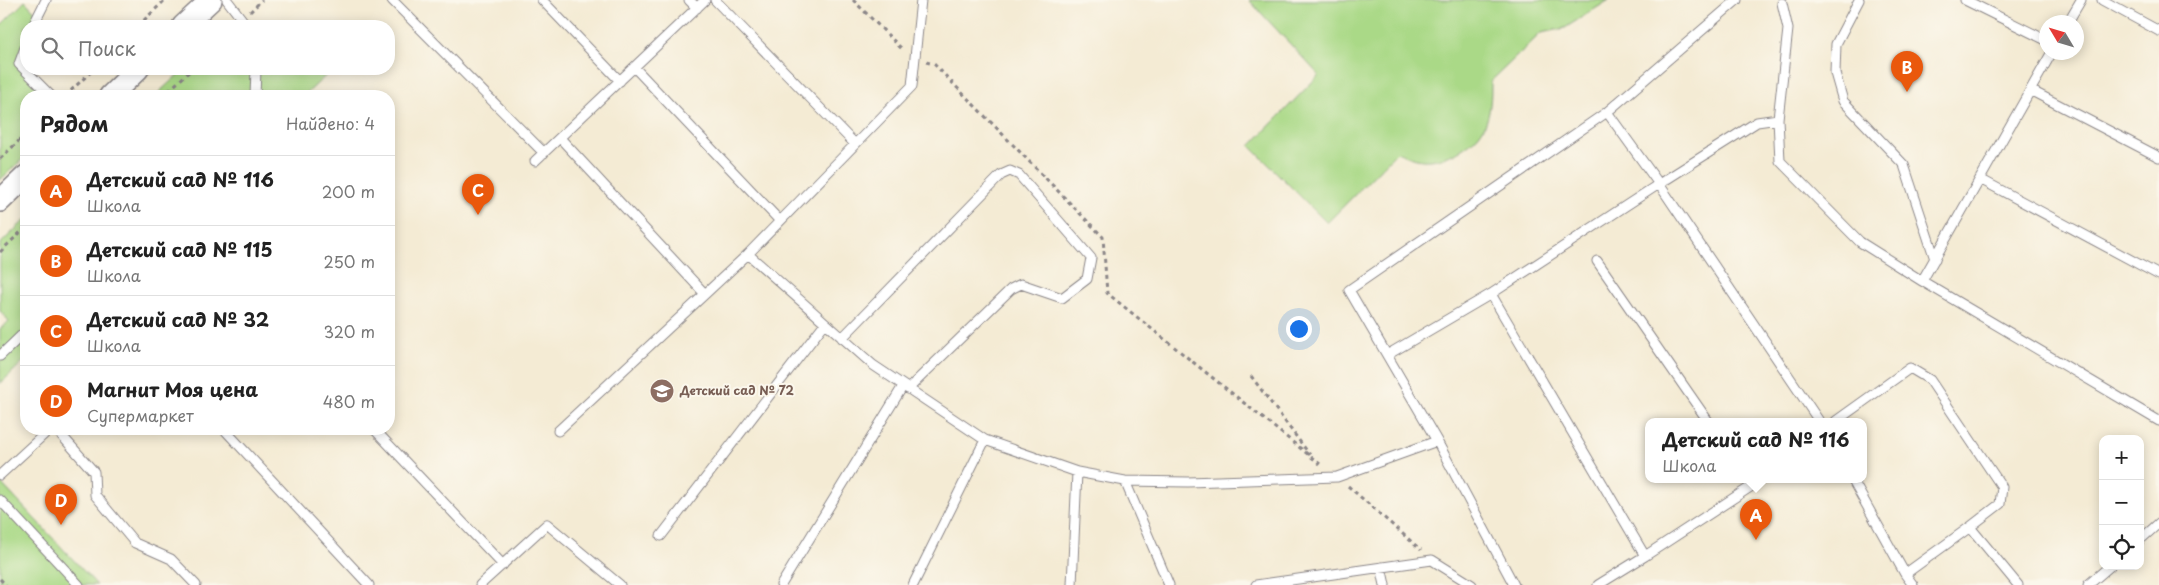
<!DOCTYPE html>
<html lang="ru">
<head>
<meta charset="utf-8">
<style>
  :root { --surface:#fff; --page:#f2f2f2; --text:#222; --muted:#767676; --line:#e0e0e0; --accent:#ea580c }
  body { margin:0; font-family:"Playpen Sans",sans-serif; background:var(--page); color:var(--text) }
  .controls { position:absolute; right:15px; bottom:15px; display:grid; overflow:hidden; border-radius:10px; box-shadow:0 2px 12px #0003 }
  .controls button { width:45px; height:45px; display:grid; place-items:center; padding:0; border:0; border-bottom:1px solid var(--line); background:var(--surface); color:var(--text); font:25px sans-serif }
  .compass { position:absolute; left:2039px; top:15px; width:45px; height:45px; border-radius:50%; background:var(--surface); box-shadow:0 2px 12px #0003; rotate:308deg }
  .you { position:absolute; left:1298px; top:328px; width:18px; height:18px; margin:-12px; border:4px solid #fff; border-radius:50%; background:#1a73e8; box-shadow:0 0 0 8px #1a73e833 }
  .badge { display:grid; place-items:center; width:32px; height:32px; border-radius:50%; background:var(--accent); color:#fff; font-size:16px; font-weight:700 }
  .pin { position:absolute; translate:-50% -41px; filter:drop-shadow(0 1px 2px #0008) }
  .pin::after { content:''; position:absolute; top:26px; width:18px; height:15px; background:inherit; clip-path:polygon(0 0,100% 0,50% 100%) }
  .popup { position:absolute; left:1645px; top:418px; width:222px; height:65px; box-sizing:border-box; display:grid; place-content:center; border-radius:10px; background:var(--surface); filter:drop-shadow(0 1px 4px #0005); font-size:16px; white-space:nowrap; color:var(--muted) }
  .popup b { font-size:19px; color:var(--text) }
  .popup::after { content:''; position:absolute; left:50%; top:100%; margin-left:-10px; border:10px solid transparent; border-top-color:var(--surface) }
  .list { margin:0; padding:0; list-style:none }
  h2 { display:flex; justify-content:space-between; align-items:center; height:65px; margin:0; padding:0 20px; font-size:21px }
  h2 small { font-size:16px; font-weight:400; color:var(--muted) }
  .list li { display:grid; grid-template-columns:32px 1fr auto; gap:15px; align-items:center; box-sizing:border-box; height:70px; padding:0 20px; border-top:1px solid var(--line) }
  .list b { display:block; font-size:19px; white-space:nowrap }
  .list p { margin:0; font-size:16px; white-space:nowrap; color:var(--muted) }
  .list em { font-size:16px; font-style:normal; color:var(--muted) }
  .icon { flex:none; width:28px; height:28px; fill:none; stroke:currentColor; stroke-width:2; stroke-linecap:round; stroke-linejoin:round }
  .map { position:relative; flex:none; width:2159px; height:585px; overflow:hidden }
  .search { position:absolute; background:var(--surface); box-shadow:0 2px 12px #0003; left:20px; top:20px; width:375px; height:55px; display:flex; align-items:center; gap:12px; box-sizing:border-box; padding:0 18px; border-radius:20px; color:var(--muted); font-size:19px }
  .panel { position:absolute; background:var(--surface); box-shadow:0 2px 12px #0003; left:20px; top:90px; width:375px; height:345px; border-radius:20px }
  .map>svg:first-child { display:block }
</style>
</head>
<body>
<div class="map">
<svg width="2159" height="585" viewBox="0 0 2159 585">
  <rect width="100%" height="100%" fill="#fbf7ec"/>
  <filter id="ink" filterUnits="userSpaceOnUse"><feTurbulence type="fractalNoise" baseFrequency=".02" numOctaves="2"/><feDisplacementMap in="SourceGraphic" scale="10" xChannelSelector="R" yChannelSelector="G"/><feConvolveMatrix kernelMatrix="1 2 1 2 8 2 1 2 1" color-interpolation-filters="sRGB"/></filter>
  <filter id="wash" filterUnits="userSpaceOnUse"><feTurbulence type="fractalNoise" baseFrequency=".0096" numOctaves="4" result="noise"/><feDisplacementMap in="SourceGraphic" scale="20" xChannelSelector="R" yChannelSelector="G"/><feGaussianBlur stdDeviation="1.12" result="paint"/><feColorMatrix in="noise" values="0 0 0 0 0 0 0 0 0 0 0 0 0 0 0 0 0 1.4 0 .05"/><feComposite in="paint" operator="in"/></filter>
  <g filter="url(#wash)">
    <rect width="100%" height="100%" fill="#f4ebd4"/>
    <path fill="#aad987" stroke="#667e61" d="M1249,0H1609L1565,28L1541,33L1491,81C1491,95 1491,114 1484,127C1474,146 1445,162 1422,160C1413,159 1405,155 1397,152L1327,223L1250,146L1319,75Z
      M25,1L40,17L31,26H26L22,68L49,96H26V156L0,180V26Z
      M184,69H333L304,96H155Z
      M26,219V359L0,384V329L9,321L0,311V244Z
      M0,482L97,585H0Z"/>
  </g>
  <g filter="url(#ink)">
    <g fill="none" stroke-linecap="round" stroke-linejoin="round">
      <defs>
        <path id="service" d="M227,0L247,26
          M392,0L544,153
          M542,0L620,81
          M689,0L697,8
          M715,0L855,144
          M1859,0L1836,44L1835,73L1843,101L1904,165L1935,259
          M1965,0L2046,40
          M2102,0L2159,31
          M1782,3L1788,29L1778,119L1780,161L1860,242L1922,281L2052,52
          M2068,22L2081,0
          M33,26L46,0
          M26,45L19,64L51,96
          M634,67L780,221
          M2030,90L2159,157
          M255,96L256,69
          M1607,112L1737,0
          M1778,119L1757,122L1659,184L1819,421
          M560,138L705,294
          M535,161L705,0
          M1980,179L2159,275
          M748,254L873,365L985,440
          M1597,261L1708,421
          M1922,281L2159,421
          M842,338L1001,175L1010,171L1019,175L1091,258L1087,279L1062,298L1021,284L1011,289L908,389
          M1387,355L1491,294
          M0,356L26,331
          M1836,421L1910,368L1930,380L2002,487L2000,504L1970,527
          M56,429L94,472L95,495L135,543L171,559L196,585
          M224,429L369,585
          M374,429L503,565
          M558,431L748,254L912,86L921,0
          M1437,441L1349,290L1607,112L1659,184L1491,294L1645,556L1598,585
          M0,475L50,429
          M1852,479L1905,574
          M1125,481L1169,585
          M0,500L79,585
          M661,536L825,323
          M2140,540L2159,523
          M1645,556L1752,486L1747,479
          M1381,567L1385,585
          M480,585L547,524L620,585
          M781,585L903,386
          M913,585L985,440L1077,472L1125,481L1188,482L1337,477L1437,441L1514,585
          M1072,585L1077,472
          M1256,585L1432,560L1472,585
          M1913,585L1905,574L1970,527L2018,585
          M2088,585L2110,566"/>
        <path id="tertiary" d="M183,26L211,0
          M110,96L138,69
          M0,201L26,176"/>
      </defs>
      <use href="#service" stroke="#8b8688" stroke-width="11"/>
      <use href="#tertiary" stroke="#8b8688" stroke-width="24"/>
      <path stroke="#8b8688" stroke-width="3" stroke-dasharray="4 4" stroke-linecap="butt" d="M853,0L903,50
        M250,12L262,0
        M138,26L165,0
        M926,62L934,64L1103,237L1107,293L1320,464
        M65,96L94,69
        M163,96L192,69
        M0,159L26,134
        M0,252L26,227
        M1251,376L1310,455
        M1348,486L1421,550
        M0,579L6,585"/>
      <use href="#service" stroke="#fff" stroke-width="9"/>
      <use href="#tertiary" stroke="#fff" stroke-width="21"/>
    </g>
  </g>
  <defs>
    <symbol id="school-disc" viewBox="-11 -11 22 22"><circle r="9.5" fill="#8d6e63" stroke="#fbf7ec"/><path d="M0-5L7-2L0 1L-7-2ZM-4 1L0 2.5L4 1V4Q0 6-4 4Z" fill="#fff"/></symbol>
  </defs>
  <g fill-rule="evenodd">
    <use href="#school-disc" x="648" y="377" width="28" height="28"/>
  </g>
  <g text-anchor="middle" stroke-width="4" stroke-linejoin="round" paint-order="stroke">
    <g font-size="12" font-weight="bold" fill="#785e54" stroke="#fbf7ec" text-anchor="start">
      <text x="680" y="395">Детский сад № 72</text>
    </g>
  </g>
</svg>
<div class="controls">
<button>+</button>
<button>−</button>
<button><svg class="icon" aria-label="locate" viewBox="0 0 24 24"><circle cx="12" cy="12" r="6"/><path d="M12 2v4M12 18v4M2 12h4M18 12h4"/></svg></button>
</div>
<svg class="compass" viewBox="-18 -18 36 36"><path d="M0-13l5 13h-10z" fill="#e53935"/><path d="M0 13l5-13h-10z" fill="#767676"/></svg>
<div class="you"></div>
<div class="pin badge" style="left:1756px;top:540px">A</div>
<div class="popup"><b>Детский сад № 116</b>Школа</div>
<div class="pin badge" style="left:1907px;top:92px">B</div>
<div class="pin badge" style="left:478px;top:215px">C</div>
<div class="pin badge" style="left:61px;top:525px">D</div>
<div class="search"><svg class="icon" aria-label="search" viewBox="0 0 24 24"><circle cx="10" cy="10" r="6"/><path d="M15 15l6 6"/></svg>Поиск</div>
<section class="panel">
<h2>Рядом<small>Найдено: 4</small></h2>
<ul class="list">
<li><span class="badge">A</span><div><b>Детский сад № 116</b><p>Школа</p></div><em>200 m</em></li>
<li><span class="badge">B</span><div><b>Детский сад № 115</b><p>Школа</p></div><em>250 m</em></li>
<li><span class="badge">C</span><div><b>Детский сад № 32</b><p>Школа</p></div><em>320 m</em></li>
<li><span class="badge">D</span><div><b>Магнит Моя цена</b><p>Супермаркет</p></div><em>480 m</em></li>
</ul>
</section>
</div>
</body>
</html>
